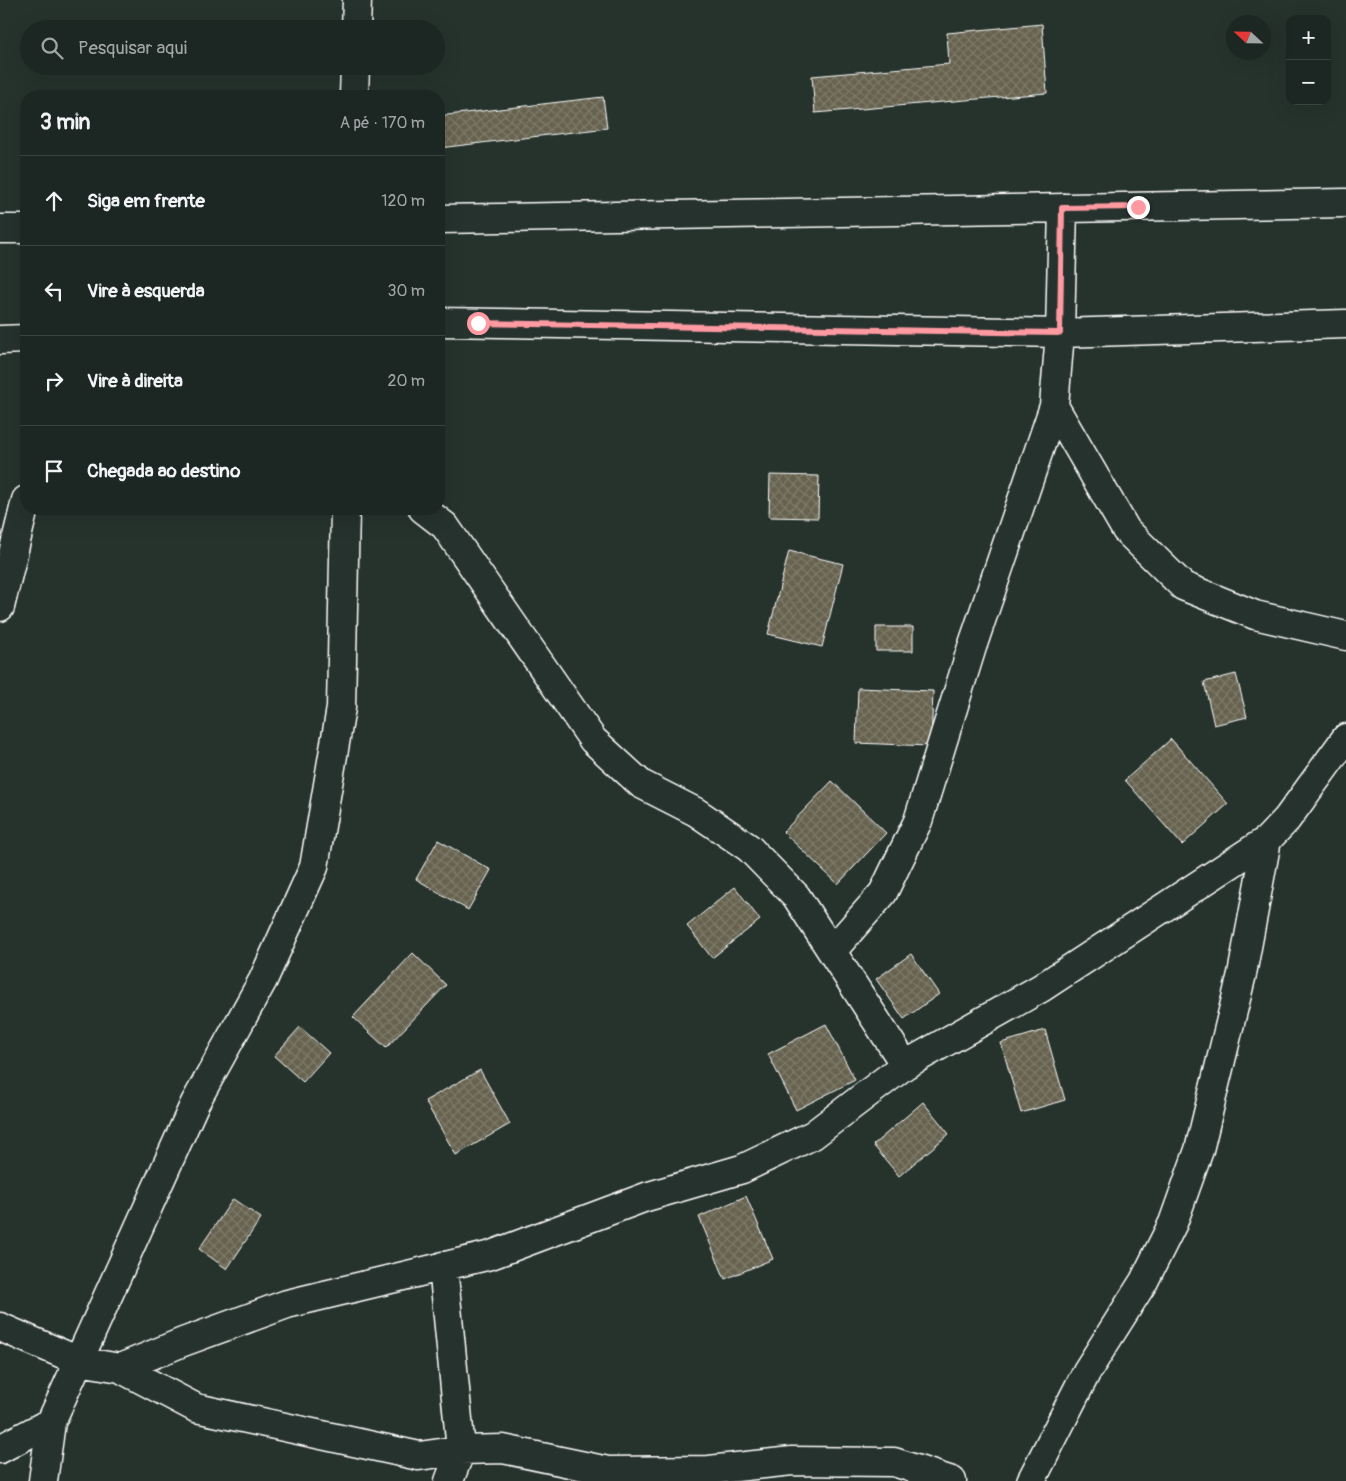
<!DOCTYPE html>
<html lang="pt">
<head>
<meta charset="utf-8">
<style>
  :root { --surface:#1c2622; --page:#252e2a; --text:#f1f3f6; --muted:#a0a5a5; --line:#3a4340 }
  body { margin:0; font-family:Pangolin,sans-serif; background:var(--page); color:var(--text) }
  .controls { position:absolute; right:15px; top:15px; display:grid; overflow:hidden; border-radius:10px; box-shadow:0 5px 20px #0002 }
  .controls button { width:45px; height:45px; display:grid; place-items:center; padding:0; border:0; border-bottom:1px solid var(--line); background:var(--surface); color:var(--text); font:25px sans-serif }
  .compass { position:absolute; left:1226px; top:15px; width:45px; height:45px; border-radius:50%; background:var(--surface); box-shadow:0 5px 20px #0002; rotate:292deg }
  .stop { position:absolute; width:15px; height:15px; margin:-11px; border:4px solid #ff9aa2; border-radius:50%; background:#fff }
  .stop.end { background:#ff9aa2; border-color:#fff; box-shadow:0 1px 5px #0008 }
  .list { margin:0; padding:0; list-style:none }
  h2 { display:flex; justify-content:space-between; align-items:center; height:65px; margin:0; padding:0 20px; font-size:21px }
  h2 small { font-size:16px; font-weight:400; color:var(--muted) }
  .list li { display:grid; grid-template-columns:32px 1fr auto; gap:15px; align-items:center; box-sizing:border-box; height:90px; padding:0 20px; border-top:1px solid var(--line) }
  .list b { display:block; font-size:19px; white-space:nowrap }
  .list em { font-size:16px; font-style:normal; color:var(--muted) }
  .icon { flex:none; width:28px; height:28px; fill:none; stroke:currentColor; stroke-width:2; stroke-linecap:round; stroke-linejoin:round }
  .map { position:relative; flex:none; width:1346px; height:1481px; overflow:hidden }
  .search { position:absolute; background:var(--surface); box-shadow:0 5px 20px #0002; left:20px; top:20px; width:425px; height:55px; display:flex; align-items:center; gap:12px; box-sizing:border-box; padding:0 18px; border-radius:28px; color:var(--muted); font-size:19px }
  .panel { position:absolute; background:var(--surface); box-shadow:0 5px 20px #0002; left:20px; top:90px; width:425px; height:425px; border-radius:20px }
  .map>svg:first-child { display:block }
</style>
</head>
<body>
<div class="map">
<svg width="1346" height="1481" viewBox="0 0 1346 1481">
  <defs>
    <pattern id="building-cross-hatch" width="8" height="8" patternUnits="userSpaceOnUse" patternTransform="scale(1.25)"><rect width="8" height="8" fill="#66624f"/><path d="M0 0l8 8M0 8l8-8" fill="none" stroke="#7d7a69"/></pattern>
  </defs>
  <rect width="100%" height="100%" fill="#26332d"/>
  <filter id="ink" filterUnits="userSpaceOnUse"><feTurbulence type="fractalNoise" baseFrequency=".02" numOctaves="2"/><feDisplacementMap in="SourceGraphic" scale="10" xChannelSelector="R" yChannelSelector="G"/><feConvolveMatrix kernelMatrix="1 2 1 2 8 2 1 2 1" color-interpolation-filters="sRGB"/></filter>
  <g filter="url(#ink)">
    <path fill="url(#building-cross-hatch)" stroke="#fff" d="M1042,24L1047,93L815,113L812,76L949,64L947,33Z
      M603,97L607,128L439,148V116Z
      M770,475L819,476L818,518L769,517Z
      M789,551L843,564L822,647L768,634Z
      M876,627H913V651H876Z
      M1236,674L1247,717L1214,725L1204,682Z
      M858,688L933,691L931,746L856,743Z
      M1171,739L1228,804L1182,845L1125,780Z
      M832,781L886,833L838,884L783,832Z
      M438,840L491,870L468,910L416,879Z
      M735,887L760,920L712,958L687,926Z
      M413,953L446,985L386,1048L353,1017Z
      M911,954L939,994L904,1019L876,979Z
      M826,1024L855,1080L796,1110L768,1054Z
      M300,1027L329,1053L303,1082L274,1056Z
      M1045,1030L1065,1100L1021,1113L1001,1043Z
      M480,1070L510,1124L456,1155L425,1101Z
      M923,1102L949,1134L899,1176L873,1145Z
      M746,1196L773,1259L725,1279L699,1217Z
      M233,1199L261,1218L227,1269L199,1249Z"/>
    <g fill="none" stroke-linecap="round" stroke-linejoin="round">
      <defs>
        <path id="minor" d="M356,29L357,0
          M354,96L355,66
          M439,219L1346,203
          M0,229H26
          M439,322L1060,333L1346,324
          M0,340L26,339
          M1054,406L1126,530L1183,586L1255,615L1346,636
          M423,509L445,526L593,740L641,784L696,812L749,848L796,896L905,1065
          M0,607L26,500
          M832,951L883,893L918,821L972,647L1054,406L1060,333L1063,208
          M443,1266L461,1450L449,1481
          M0,1327L79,1361L120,1368L183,1342L287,1304L491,1255L646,1197L742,1169L813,1135L905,1065L1041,988L1267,840L1287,819L1346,738
          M120,1368L196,1408L419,1456L461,1450L503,1449L608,1471L709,1470L792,1461L894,1462L952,1481
          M0,1449L51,1422
          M43,1481L51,1422L195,1103L263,980L314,867L341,708L345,509
          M1031,1481L1087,1371L1144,1281L1173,1223L1199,1150L1242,974L1267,840"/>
      </defs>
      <use href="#minor" stroke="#fff" stroke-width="31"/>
      <use href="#minor" stroke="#26332d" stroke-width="28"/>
    </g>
  </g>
  <g fill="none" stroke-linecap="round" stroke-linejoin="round" filter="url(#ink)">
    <path stroke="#ff9aa2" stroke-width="6" d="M478,323L1060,333L1062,208L1138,207"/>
  </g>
</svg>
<div class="controls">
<button>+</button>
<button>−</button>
</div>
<svg class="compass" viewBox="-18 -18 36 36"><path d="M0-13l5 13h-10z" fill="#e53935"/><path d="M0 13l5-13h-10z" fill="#a0a5a5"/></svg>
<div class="stop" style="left:478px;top:323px"></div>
<div class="stop end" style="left:1138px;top:207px"></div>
<div class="search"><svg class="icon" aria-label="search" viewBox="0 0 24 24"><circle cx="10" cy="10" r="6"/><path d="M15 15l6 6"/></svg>Pesquisar aqui</div>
<section class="panel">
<h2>3 min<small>A pé · 170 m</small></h2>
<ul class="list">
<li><svg class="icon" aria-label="ahead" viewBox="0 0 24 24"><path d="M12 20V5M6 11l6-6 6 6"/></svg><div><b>Siga em frente</b></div><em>120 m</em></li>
<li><svg class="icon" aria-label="left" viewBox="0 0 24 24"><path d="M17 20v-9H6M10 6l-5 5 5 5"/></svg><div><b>Vire à esquerda</b></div><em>30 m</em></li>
<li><svg class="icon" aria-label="right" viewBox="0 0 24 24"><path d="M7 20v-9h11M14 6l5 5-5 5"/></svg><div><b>Vire à direita</b></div><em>20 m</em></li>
<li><svg class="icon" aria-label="arrive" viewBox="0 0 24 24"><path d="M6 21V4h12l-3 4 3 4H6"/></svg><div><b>Chegada ao destino</b></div></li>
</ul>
</section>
</div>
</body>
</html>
